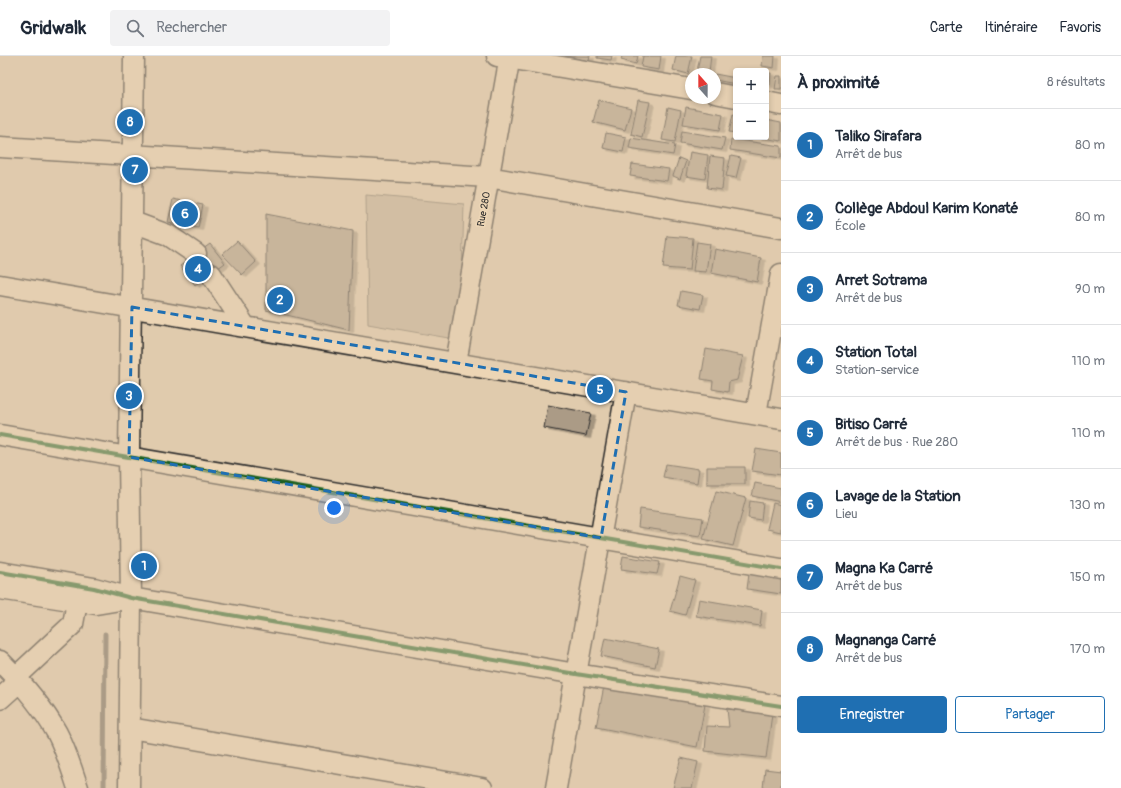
<!DOCTYPE html>
<html lang="fr">
<head>
<meta charset="utf-8">
<style>
  :root { --surface:#fff; --page:#f2f2f3; --text:#1f2937; --muted:#747a83; --line:#e0e1e3; --accent:#1f6fb2 }
  body { margin:0; font-family:Pangolin,sans-serif; background:var(--page); color:var(--text) }
  .controls { position:absolute; right:12px; top:12px; display:grid; overflow:hidden; border-radius:4px; box-shadow:0 2px 6px #0003 }
  .controls button { width:36px; height:36px; display:grid; place-items:center; padding:0; border:0; border-bottom:1px solid var(--line); background:var(--surface); color:var(--text); font:20px sans-serif }
  .compass { position:absolute; left:685px; top:12px; width:36px; height:36px; border-radius:50%; background:var(--surface); box-shadow:0 2px 6px #0003; rotate:339deg }
  .you { position:absolute; left:334px; top:452px; width:14px; height:14px; margin:-10px; border:3px solid #fff; border-radius:50%; background:#1a73e8; box-shadow:0 0 0 6px #1a73e833 }
  .badge { display:grid; place-items:center; width:26px; height:26px; border-radius:50%; background:var(--accent); color:#fff; font-size:13px; font-weight:700 }
  .pin { position:absolute; translate:-50% -50%; border:2px solid #fff; box-shadow:0 1px 4px #0006 }
  .list { margin:0; padding:0; list-style:none }
  h2 { display:flex; justify-content:space-between; align-items:center; height:52px; margin:0; padding:0 16px; font-size:17px }
  h2 small { font-size:13px; font-weight:400; color:var(--muted) }
  .list li { display:grid; grid-template-columns:26px 1fr auto; gap:12px; align-items:center; box-sizing:border-box; height:72px; padding:0 16px; border-top:1px solid var(--line) }
  .list b { display:block; font-size:15px; white-space:nowrap }
  .list p { margin:0; font-size:13px; white-space:nowrap; color:var(--muted) }
  .list em { font-size:13px; font-style:normal; color:var(--muted) }
  .actions { display:flex; gap:8px; padding:12px 16px }
  .actions a { flex:1; padding:9px 0; border:1px solid var(--accent); border-radius:4px; text-align:center; font-size:14px; color:var(--accent) }
  .actions .main { background:var(--accent); color:#fff }
  .icon { flex:none; width:22px; height:22px; fill:none; stroke:currentColor; stroke-width:2; stroke-linecap:round; stroke-linejoin:round }
  .map { position:relative; flex:none; width:781px; height:732px; overflow:hidden }
  header { display:flex; align-items:center; gap:24px; box-sizing:border-box; height:56px; padding:0 20px; background:var(--surface); border-bottom:1px solid var(--line) }
  header strong { font-size:19px }
  nav { display:flex; gap:22px; margin-inline-start:auto; font-size:14px }
  .search { width:280px; height:36px; background:var(--page); display:flex; align-items:center; gap:10px; box-sizing:border-box; padding:0 14px; border-radius:4px; color:var(--muted); font-size:15px }
  main { display:flex }
  aside { flex:1; background:var(--surface) }
  .map>svg:first-child { display:block }
</style>
</head>
<body>
<header>
<strong>Gridwalk</strong>
<div class="search"><svg class="icon" aria-label="search" viewBox="0 0 24 24"><circle cx="10" cy="10" r="6"/><path d="M15 15l6 6"/></svg>Rechercher</div>
<nav><a>Carte</a><a>Itinéraire</a><a>Favoris</a></nav>
</header>
<main>
<div class="map">
<svg width="781" height="732" viewBox="0 0 781 732">
  <defs>
    <filter id="shadow"><feDropShadow dx="4.5" dy="2.5" stdDeviation="0" flood-color="#0004"/></filter>
  </defs>
  <rect width="100%" height="100%" fill="#e0cbad"/>
  <filter id="ink" filterUnits="userSpaceOnUse"><feTurbulence type="fractalNoise" baseFrequency=".025" numOctaves="2"/><feDisplacementMap in="SourceGraphic" scale="8" xChannelSelector="R" yChannelSelector="G"/><feConvolveMatrix kernelMatrix="1 2 1 2 8 2 1 2 1" color-interpolation-filters="sRGB"/></filter>
  <g filter="url(#ink)">
    <path fill="#c2b097" stroke="#766e61" d="M366,139L464,148L460,284L368,268Z"/>
    <g fill="none" stroke-linecap="round" stroke-linejoin="round">
      <path stroke="#6b6459" stroke-width="5" d="M104,732L105,578"/>
    </g>
    <path fill="#ab9b86" stroke="#2b2b2b" filter="url(#shadow)" d="M565,0H590L589,5Z
      M597,0H612L611,4L597,2Z
      M622,0H638L636,8L621,4Z
      M643,0H661L659,14L641,11Z
      M676,0H692L688,18L673,14Z
      M700,0H711L709,16L697,15Z
      M763,0H775L774,12L762,10Z
      M766,17H771L770,29H766Z
      M715,18L736,22V28L715,24Z
      M777,20H781V33H775Z
      M599,44L631,52L625,74L593,66Z
      M638,44L650,46L642,81L631,78Z
      M668,51L681,54L675,86L662,84Z
      M686,51L723,58L720,74L683,68Z
      M733,58L736,59V77L729,76Z
      M766,64L781,67V85L757,81H766Z
      M682,75L725,82L722,94L680,87Z
      M606,77L626,81L623,96L603,92Z
      M631,82L675,89L673,99L629,92Z
      M731,83L781,90V102L730,94Z
      M690,96L708,99L705,123L686,120Z
      M710,100L725,102L722,134L707,132Z
      M731,100L741,102L736,122L726,120Z
      M679,102L686,105L680,123L673,120Z
      M632,108L669,113L667,125L630,120Z
      M173,143L203,149L198,172L168,166Z
      M266,158L353,175L349,274L266,254Z
      M667,180L693,182L690,214L663,212Z
      M237,185L256,206L242,219L222,198Z
      M697,186L710,188L706,216L693,215Z
      M210,188L225,207L195,229L180,210Z
      M715,193L761,202L757,226L711,217Z
      M681,235L703,239L700,253L678,249Z
      M706,293L743,300L737,324L729,326L728,336L712,333L713,325L701,323Z
      M548,349L591,357L586,380L544,372Z
      M756,393L781,397V419L752,415Z
      M666,408L699,413L697,427L663,421Z
      M707,411H745V428H707Z
      M755,427L781,432V446L752,440Z
      M716,435L746,442L733,490L703,483Z
      M750,445L763,447L761,464L748,462Z
      M773,447L781,449V476L767,473Z
      M640,453L703,462L700,480L638,471Z
      M623,500L660,506L657,518L621,513Z
      M749,518L781,523V538L747,533Z
      M680,520L695,524L685,559L670,555Z
      M699,543L762,554L760,570L696,560Z
      M605,582L659,593L655,611L601,600Z
      M604,630L705,649L697,691L596,671Z
      M727,653L772,658L766,702L705,695L707,670L729,671Z
      M681,702L698,706L692,732H673Z
      M765,713L781,715V732H763Z"/>
    <g fill="none" stroke-linecap="round" stroke-linejoin="round">
      <path stroke="#bcab93" stroke-width="20" stroke-dasharray="20 10" stroke-linecap="butt" d="M196,198L211,218"/>
      <defs>
        <path id="minor" d="M497,0L691,33
          M715,37L736,41
          M766,46L781,49
          M0,91L488,121L781,172
          M133,166L168,179L196,198
          M211,218L245,270
          M0,229L781,363
          M456,307L510,0
          M756,358L781,218
          M0,379L781,513
          M0,516L94,532L131,542L576,618L781,650
          M0,533L96,548L126,543
          M0,605C22,627 42,650 57,677C66,694 72,714 78,732
          M16,621L73,568L77,546V533
          M0,643L20,625
          M130,672L482,732
          M129,732L131,542L129,401L134,0
          M556,732L626,336"/>
      </defs>
      <use href="#minor" stroke="#2b2b2b" stroke-width="23"/>
      <use href="#minor" stroke="#ecd5b5" stroke-width="20"/>
      <defs>
        <path id="cycleway" d="M0,379L781,513
          M0,516L94,532L131,542L576,618L781,650"/>
      </defs>
      <use href="#cycleway" stroke="#ecd5b5" stroke-width="6"/>
      <use href="#cycleway" stroke="#1b5e20" stroke-width="4"/>
    </g>
  </g>
  <path d="M0 0H781V732H0ZM132,251L626,336L601,482L129,401Z" fill="#e0cbad" fill-opacity=".55" fill-rule="evenodd"/>
  <path fill="none" stroke="#1f6fb2" stroke-width="3" stroke-dasharray="8 5" stroke-linejoin="round" d="M132,251L626,336L601,482L129,401Z"/>
  <g text-anchor="middle" stroke-width="3.5" stroke-linejoin="round" paint-order="stroke">
    <g font-size="10" fill="#2b2b2b" stroke="#ecd5b5">
      <text transform="translate(483 153) rotate(-80)" y="4">Rue 280</text>
    </g>
  </g>
</svg>
<div class="controls">
<button>+</button>
<button>−</button>
</div>
<svg class="compass" viewBox="-18 -18 36 36"><path d="M0-13l5 13h-10z" fill="#e53935"/><path d="M0 13l5-13h-10z" fill="#747a83"/></svg>
<div class="you"></div>
<div class="pin badge" style="left:144px;top:510px">1</div>
<div class="pin badge" style="left:280px;top:244px">2</div>
<div class="pin badge" style="left:129px;top:340px">3</div>
<div class="pin badge" style="left:198px;top:213px">4</div>
<div class="pin badge" style="left:600px;top:334px">5</div>
<div class="pin badge" style="left:185px;top:158px">6</div>
<div class="pin badge" style="left:135px;top:114px">7</div>
<div class="pin badge" style="left:130px;top:66px">8</div>
</div>
<aside>
<h2>À proximité<small>8 résultats</small></h2>
<ul class="list">
<li><span class="badge">1</span><div><b>Taliko Sirafara</b><p>Arrêt de bus</p></div><em>80 m</em></li>
<li><span class="badge">2</span><div><b>Collège Abdoul Karim Konaté</b><p>École</p></div><em>80 m</em></li>
<li><span class="badge">3</span><div><b>Arret Sotrama</b><p>Arrêt de bus</p></div><em>90 m</em></li>
<li><span class="badge">4</span><div><b>Station Total</b><p>Station-service</p></div><em>110 m</em></li>
<li><span class="badge">5</span><div><b>Bitiso Carré</b><p>Arrêt de bus · Rue 280</p></div><em>110 m</em></li>
<li><span class="badge">6</span><div><b>Lavage de la Station</b><p>Lieu</p></div><em>130 m</em></li>
<li><span class="badge">7</span><div><b>Magna Ka Carré</b><p>Arrêt de bus</p></div><em>150 m</em></li>
<li><span class="badge">8</span><div><b>Magnanga Carré</b><p>Arrêt de bus</p></div><em>170 m</em></li>
</ul>
<div class="actions"><a class="main">Enregistrer</a><a>Partager</a></div>
</aside>
</main>
</body>
</html>
